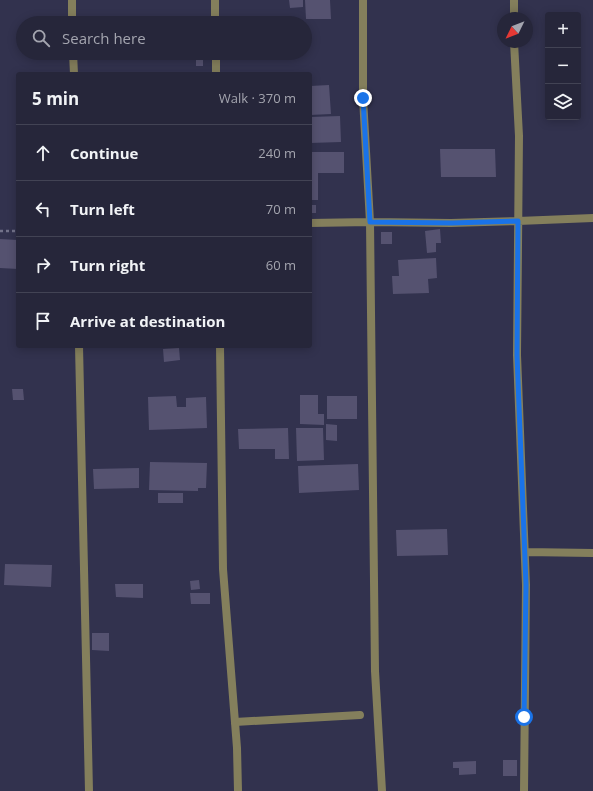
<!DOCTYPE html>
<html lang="en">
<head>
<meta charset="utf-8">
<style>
  :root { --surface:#26263a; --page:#323245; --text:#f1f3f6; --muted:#a4a5af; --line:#424354 }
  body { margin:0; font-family:"Open Sans",sans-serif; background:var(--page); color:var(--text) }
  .controls { position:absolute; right:12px; top:12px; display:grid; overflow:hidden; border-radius:4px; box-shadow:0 2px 10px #0003 }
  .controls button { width:36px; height:36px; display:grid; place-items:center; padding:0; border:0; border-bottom:1px solid var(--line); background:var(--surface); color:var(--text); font:20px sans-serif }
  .compass { position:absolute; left:497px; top:12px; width:36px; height:36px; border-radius:50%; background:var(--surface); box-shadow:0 2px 10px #0003; rotate:227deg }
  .stop { position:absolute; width:12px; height:12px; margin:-9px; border:3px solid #1a73e8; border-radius:50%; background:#fff }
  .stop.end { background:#1a73e8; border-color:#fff; box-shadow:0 1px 4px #0008 }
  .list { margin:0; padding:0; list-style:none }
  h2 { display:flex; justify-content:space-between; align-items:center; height:52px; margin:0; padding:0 16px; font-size:17px }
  h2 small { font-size:13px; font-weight:400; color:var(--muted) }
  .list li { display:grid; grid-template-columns:26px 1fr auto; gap:12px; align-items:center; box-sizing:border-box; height:56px; padding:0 16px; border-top:1px solid var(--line) }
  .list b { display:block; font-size:15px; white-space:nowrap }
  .list em { font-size:13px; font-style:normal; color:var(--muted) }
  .icon { flex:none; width:22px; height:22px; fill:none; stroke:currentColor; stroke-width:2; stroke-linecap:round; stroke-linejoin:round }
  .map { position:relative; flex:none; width:593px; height:791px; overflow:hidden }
  .search { position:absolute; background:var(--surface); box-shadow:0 2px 10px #0003; left:16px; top:16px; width:296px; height:44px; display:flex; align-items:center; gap:10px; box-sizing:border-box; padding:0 14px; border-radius:22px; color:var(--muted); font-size:15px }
  .panel { position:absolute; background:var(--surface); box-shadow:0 2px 10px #0003; left:16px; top:72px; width:296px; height:276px; border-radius:4px }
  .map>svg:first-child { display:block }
</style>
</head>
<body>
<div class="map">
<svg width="593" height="791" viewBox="0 0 593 791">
  <rect width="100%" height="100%" fill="#32324e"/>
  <path fill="#555270" d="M289,0H303V7L290,8Z
    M305,0H330L331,19H306Z
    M186,53H195V60H186Z
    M196,54H203V66H196Z
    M329,85L331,114L310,115V86Z
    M340,116L341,142L310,143V117Z
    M440,149H495L496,177H441Z
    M310,152H344V173H318V200H310Z
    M310,205H316V213H310Z
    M440,229L441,243H436V252L427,253L425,231Z
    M381,232H392V244H381Z
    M0,239L18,240V269L0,268Z
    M436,258L437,278L428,279L429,293L393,294L392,276H399L398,260Z
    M179,348L180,360L164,362L163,349Z
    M12,389H23L24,400H13Z
    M300,395H318V414H324V425L300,424Z
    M176,396L177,407H186V398L206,397L207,428L149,430L148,397Z
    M327,396H357V419H327Z
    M326,424L337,425V441L326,440Z
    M288,428L289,459H275V449H239L238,429Z
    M296,428H323L324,460L297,461Z
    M150,462L207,463L206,488H198V491L149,490Z
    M358,464L359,490L299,493L298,466Z
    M139,468V488L94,489L93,469Z
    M158,493H183V503H158Z
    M447,529L448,555L397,556L396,530Z
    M5,564L52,565L51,587L4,585Z
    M199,580L200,589L191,590L190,581Z
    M115,584H143V598L116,597Z
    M190,593H210V604H191Z
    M92,633H109V651L92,650Z
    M503,760H517V776H503Z
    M476,761V774L459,775V768H453V762Z"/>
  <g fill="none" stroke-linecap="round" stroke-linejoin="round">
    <path stroke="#72728a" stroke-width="2.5" stroke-dasharray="3 3" stroke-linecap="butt" d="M0,231H18"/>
    <path stroke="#847f5c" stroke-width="8" d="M235,722L360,715"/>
    <path stroke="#847f5c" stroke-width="8" d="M72,0V23
      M215,0V23
      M363,0V98L370,222L375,671L382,791
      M514,18V0
      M514,42L519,136L517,355L526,585L524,791
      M73,53L74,74
      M216,53V74
      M310,223L370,222L451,223L518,221L593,218
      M79,346L89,791
      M220,346L223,569L237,748L238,791
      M525,552L593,553"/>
  </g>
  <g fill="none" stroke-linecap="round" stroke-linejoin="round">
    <path stroke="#1a73e8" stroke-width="5" d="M363,98L370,222L452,223L518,221L517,355L526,585L524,717"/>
  </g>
</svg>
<div class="controls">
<button>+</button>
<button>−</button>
<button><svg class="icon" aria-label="layers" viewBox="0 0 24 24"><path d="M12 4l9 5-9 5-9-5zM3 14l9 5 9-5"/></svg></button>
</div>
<svg class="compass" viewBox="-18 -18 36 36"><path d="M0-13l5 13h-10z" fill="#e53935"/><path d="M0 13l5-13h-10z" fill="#a4a5af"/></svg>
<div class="stop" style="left:524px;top:717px"></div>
<div class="stop end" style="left:363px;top:98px"></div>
<div class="search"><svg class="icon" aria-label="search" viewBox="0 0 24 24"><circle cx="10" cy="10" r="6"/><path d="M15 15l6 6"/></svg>Search here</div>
<section class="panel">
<h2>5 min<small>Walk · 370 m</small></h2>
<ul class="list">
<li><svg class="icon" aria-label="ahead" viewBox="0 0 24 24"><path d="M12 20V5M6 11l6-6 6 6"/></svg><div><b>Continue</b></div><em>240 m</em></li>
<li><svg class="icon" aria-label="left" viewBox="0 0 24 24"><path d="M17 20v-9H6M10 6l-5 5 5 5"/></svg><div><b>Turn left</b></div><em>70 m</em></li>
<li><svg class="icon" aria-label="right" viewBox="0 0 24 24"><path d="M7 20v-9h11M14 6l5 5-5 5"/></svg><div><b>Turn right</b></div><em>60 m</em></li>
<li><svg class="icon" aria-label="arrive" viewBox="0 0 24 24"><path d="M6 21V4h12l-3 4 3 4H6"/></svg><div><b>Arrive at destination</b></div></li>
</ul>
</section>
</div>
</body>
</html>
